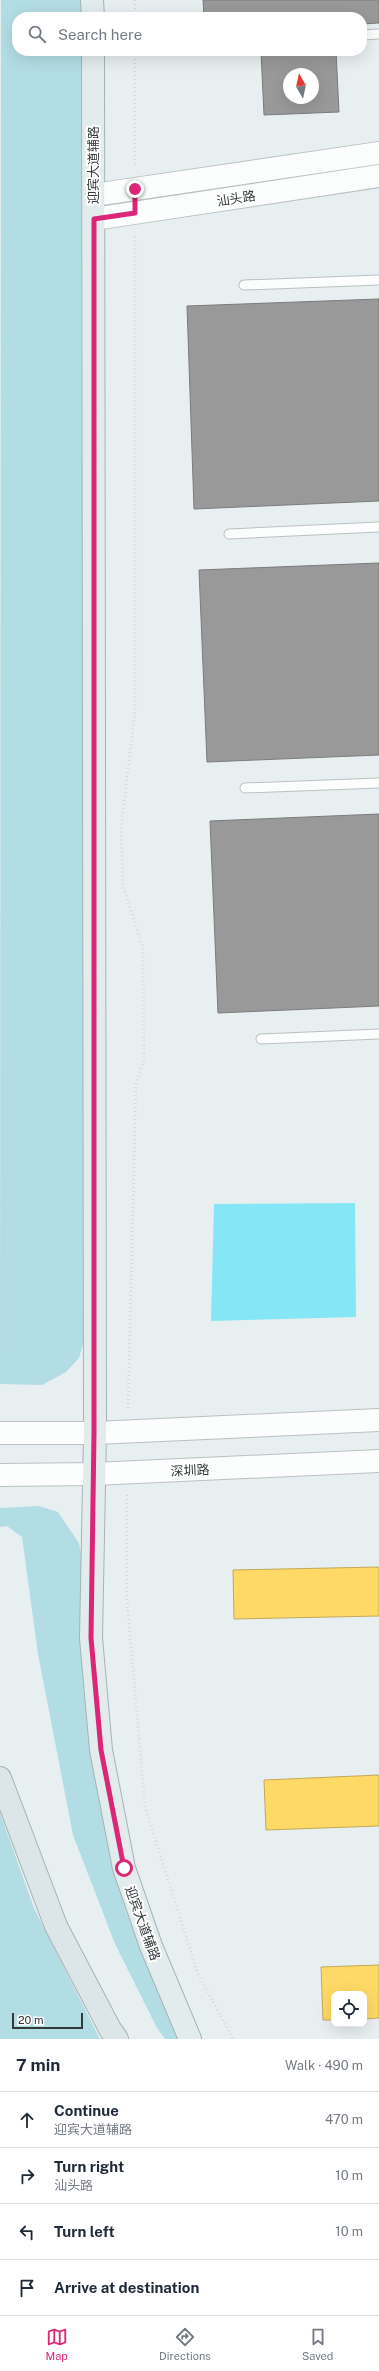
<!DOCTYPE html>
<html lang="en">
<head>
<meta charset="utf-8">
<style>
  :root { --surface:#fff; --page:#f6f6f7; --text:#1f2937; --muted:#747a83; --line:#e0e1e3; --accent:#db2777 }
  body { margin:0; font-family:"Public Sans","Noto Sans SC",sans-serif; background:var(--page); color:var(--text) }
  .controls { position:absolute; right:12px; bottom:12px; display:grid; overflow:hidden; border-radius:8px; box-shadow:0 4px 16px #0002 }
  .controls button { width:36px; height:36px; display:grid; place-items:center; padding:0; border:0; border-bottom:1px solid var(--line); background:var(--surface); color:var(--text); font:20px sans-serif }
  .compass { position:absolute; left:283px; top:68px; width:36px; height:36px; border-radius:50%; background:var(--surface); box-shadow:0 4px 16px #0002; rotate:351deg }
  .scale { position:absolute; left:12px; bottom:10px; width:71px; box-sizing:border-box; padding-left:4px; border:2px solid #333839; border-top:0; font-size:11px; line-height:14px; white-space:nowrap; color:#333839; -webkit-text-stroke:3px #fff; paint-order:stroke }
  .stop { position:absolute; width:12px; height:12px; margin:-9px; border:3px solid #db2777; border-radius:50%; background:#fff }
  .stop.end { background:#db2777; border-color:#fff; box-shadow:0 1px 4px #0008 }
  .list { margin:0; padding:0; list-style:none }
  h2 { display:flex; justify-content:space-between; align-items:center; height:52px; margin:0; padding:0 16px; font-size:17px }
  h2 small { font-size:13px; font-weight:400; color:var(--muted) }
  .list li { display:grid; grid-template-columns:26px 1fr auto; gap:12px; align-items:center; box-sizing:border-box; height:56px; padding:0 16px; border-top:1px solid var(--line) }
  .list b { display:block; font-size:15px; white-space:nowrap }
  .list p { margin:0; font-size:13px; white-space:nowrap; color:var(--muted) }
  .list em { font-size:13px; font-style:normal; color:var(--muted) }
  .icon { flex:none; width:22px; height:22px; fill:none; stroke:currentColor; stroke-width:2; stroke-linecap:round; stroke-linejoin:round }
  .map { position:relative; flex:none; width:379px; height:2039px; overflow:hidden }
  .search { position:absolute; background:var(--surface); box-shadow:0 4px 16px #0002; left:12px; right:12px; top:12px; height:44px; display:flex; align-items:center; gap:10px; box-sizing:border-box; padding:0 14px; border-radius:16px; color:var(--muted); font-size:15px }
  .sheet { height:276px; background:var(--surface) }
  nav { display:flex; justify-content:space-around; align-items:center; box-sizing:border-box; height:56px; border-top:1px solid var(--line); background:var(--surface); font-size:11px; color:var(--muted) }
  nav a { display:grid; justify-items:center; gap:2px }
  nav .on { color:var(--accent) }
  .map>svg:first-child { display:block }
</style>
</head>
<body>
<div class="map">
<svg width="379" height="2039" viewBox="0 0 379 2039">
  <rect width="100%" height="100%" fill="#e8eff0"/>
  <path fill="#b3dde5" d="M1,0H81V17H17V51H81L84,1340L79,1358L66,1372L42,1385L0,1384Z
    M39,1506L58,1512L79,1543L82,1559L91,1758L126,1912L179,2039H165L157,2028L115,1944L73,1835L38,1654L22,1537L7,1526L0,1527V1508Z
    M0,1813L34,1908L100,2039H0Z"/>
  <path fill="#85e6f6" d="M355,1203L356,1317L211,1321L214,1204Z"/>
  <path fill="#ffd966" stroke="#c2a958" d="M379,1567V1616L234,1619L233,1570Z
    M379,1775V1826L266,1830L264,1780Z
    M379,1965V2018L364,2019V1994H334V2020H323L321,1967Z"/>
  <path fill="#999" stroke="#7a7c7c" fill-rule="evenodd" d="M203,0H379V23L362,24V17H204Z
    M336,51L339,112L264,115L261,52ZM289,74H313V98H289Z
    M379,299V501L194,509L187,306Z
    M379,563V755L207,762L199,570Z
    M379,814V1006L218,1013L210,821Z"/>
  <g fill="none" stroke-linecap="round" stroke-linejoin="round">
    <defs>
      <path id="service" d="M362,35L379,34
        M244,285L379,280
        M229,534L379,527
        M245,788L379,783
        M261,1039L379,1034"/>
      <path id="tertiary" d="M94,195L379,153
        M94,219L379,176
        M0,1433H95L379,1420
        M0,1475L94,1474L379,1461"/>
      <path id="primary" d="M92,0L93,17
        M93,51L95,1433L91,1638L101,1750L124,1868L151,1946L190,2039"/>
      <path id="trunk" d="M0,1778L56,1926L110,2029L117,2039"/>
    </defs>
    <use href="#service" stroke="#bbc1c2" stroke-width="11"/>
    <use href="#tertiary" stroke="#bbc1c2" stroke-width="24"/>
    <use href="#primary" stroke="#a3b4b7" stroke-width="24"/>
    <use href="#trunk" stroke="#a3b4b7" stroke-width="24"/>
    <path stroke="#d6d8d8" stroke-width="2.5" stroke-dasharray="1 3" stroke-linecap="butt" d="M135,0V17
      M135,51V166
      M128,1408L136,1083L144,1060L143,948L123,886L121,828L135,710V235
      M127,1495V1600L145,1807L198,1974L233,2039"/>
    <use href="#service" stroke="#fcfdfd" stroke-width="9"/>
    <use href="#tertiary" stroke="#fcfdfd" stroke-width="22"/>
    <use href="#primary" stroke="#e3eced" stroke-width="22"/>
    <use href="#trunk" stroke="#dce6e8" stroke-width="22"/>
  </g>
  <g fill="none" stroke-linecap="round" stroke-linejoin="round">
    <path stroke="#db2777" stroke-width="5" d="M124,1868L101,1750L91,1638L94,1433V219L135,213V189"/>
  </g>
  <g text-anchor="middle" stroke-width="4" stroke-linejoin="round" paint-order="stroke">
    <g font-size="13" fill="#333839" stroke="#fff">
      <text transform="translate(93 165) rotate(-90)" y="5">迎宾大道辅路</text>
      <text transform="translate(236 198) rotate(-9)" y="5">汕头路</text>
      <text transform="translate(190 1470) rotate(-3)" y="5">深圳路</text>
      <text transform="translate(143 1923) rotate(70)" y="5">迎宾大道辅路</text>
    </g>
  </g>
</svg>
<div class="controls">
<button><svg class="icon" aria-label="locate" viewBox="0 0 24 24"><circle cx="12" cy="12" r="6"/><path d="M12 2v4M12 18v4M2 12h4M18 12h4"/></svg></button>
</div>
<svg class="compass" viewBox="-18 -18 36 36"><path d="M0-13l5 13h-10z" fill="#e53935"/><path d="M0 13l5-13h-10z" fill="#747a83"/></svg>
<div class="scale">20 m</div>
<div class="stop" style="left:124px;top:1868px"></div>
<div class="stop end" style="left:135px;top:189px"></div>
<div class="search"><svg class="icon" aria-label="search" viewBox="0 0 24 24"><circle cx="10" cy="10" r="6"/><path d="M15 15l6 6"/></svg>Search here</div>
</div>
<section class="sheet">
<h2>7 min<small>Walk · 490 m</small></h2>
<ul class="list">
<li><svg class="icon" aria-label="ahead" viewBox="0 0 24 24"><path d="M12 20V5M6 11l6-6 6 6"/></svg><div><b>Continue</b><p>迎宾大道辅路</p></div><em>470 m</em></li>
<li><svg class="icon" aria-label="right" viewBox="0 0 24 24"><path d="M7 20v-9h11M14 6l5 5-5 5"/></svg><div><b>Turn right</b><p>汕头路</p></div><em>10 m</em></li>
<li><svg class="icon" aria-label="left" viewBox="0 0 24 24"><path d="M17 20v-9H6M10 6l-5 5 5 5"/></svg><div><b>Turn left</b></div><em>10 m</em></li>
<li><svg class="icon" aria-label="arrive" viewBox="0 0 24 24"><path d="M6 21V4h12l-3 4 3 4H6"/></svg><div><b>Arrive at destination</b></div></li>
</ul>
</section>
<nav>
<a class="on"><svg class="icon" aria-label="map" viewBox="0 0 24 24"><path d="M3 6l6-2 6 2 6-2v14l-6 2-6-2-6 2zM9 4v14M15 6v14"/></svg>Map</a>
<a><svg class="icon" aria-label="directions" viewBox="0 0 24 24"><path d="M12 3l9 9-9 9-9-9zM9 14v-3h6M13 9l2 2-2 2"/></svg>Directions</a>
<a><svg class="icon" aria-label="saved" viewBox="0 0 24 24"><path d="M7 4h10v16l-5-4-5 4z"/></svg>Saved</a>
</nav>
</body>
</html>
